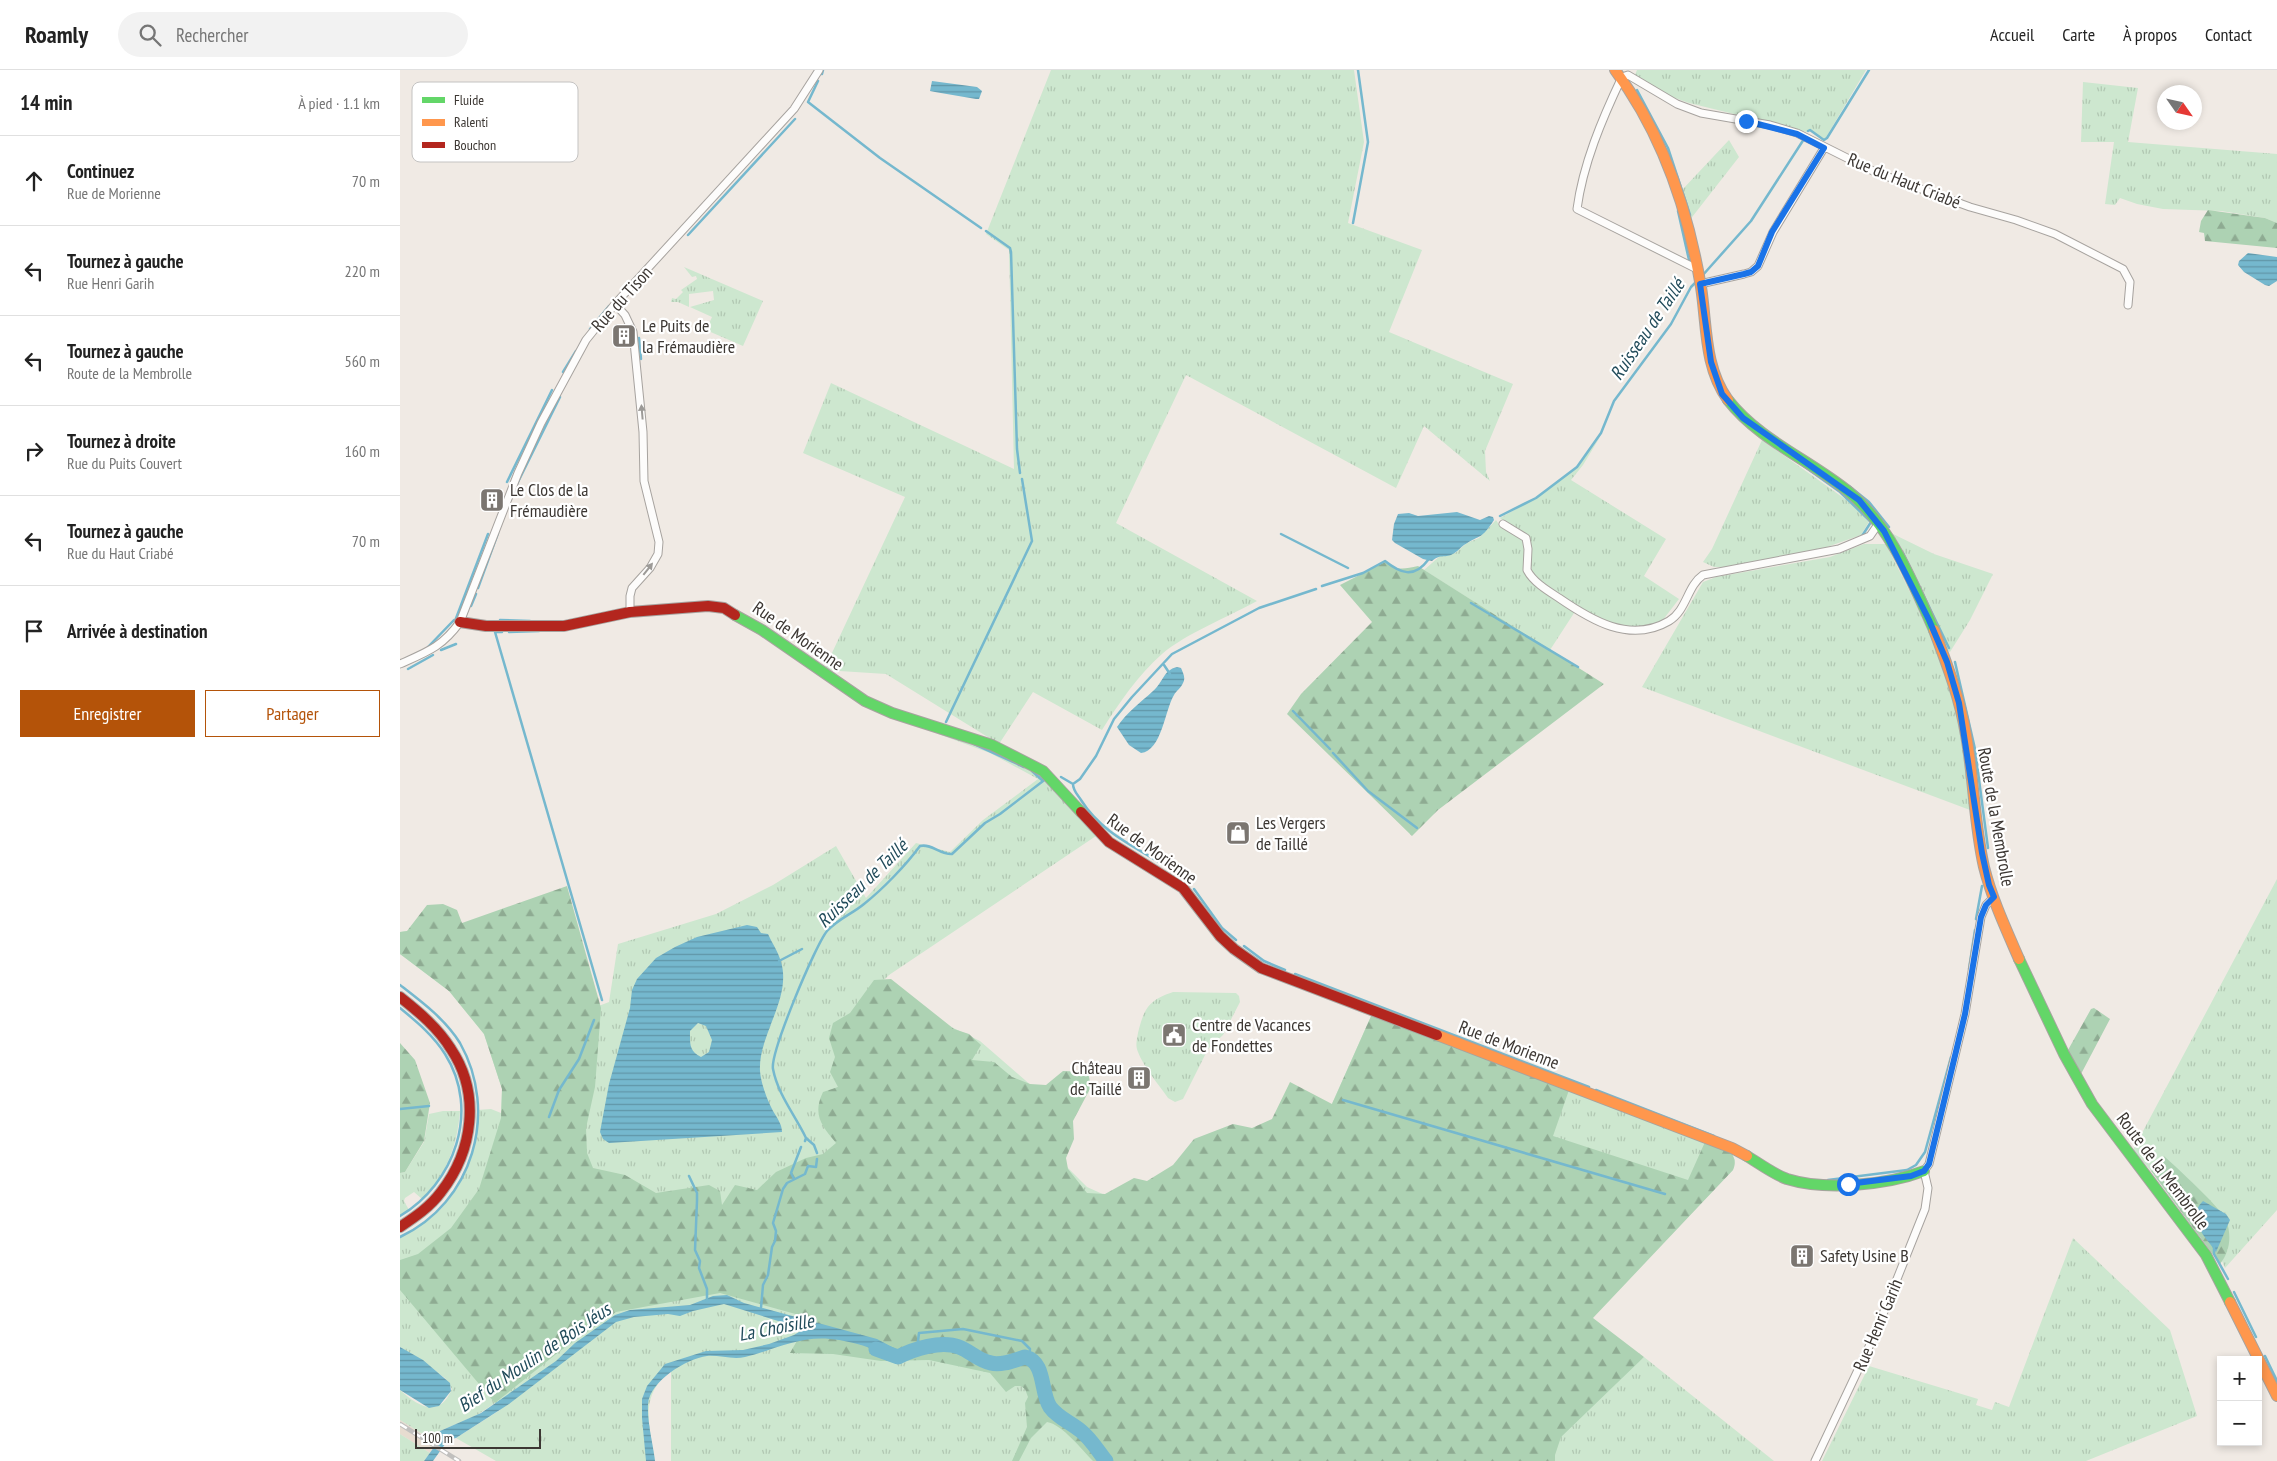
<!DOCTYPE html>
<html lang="fr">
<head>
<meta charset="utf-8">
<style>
  :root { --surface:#fff; --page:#f2f2f2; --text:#222; --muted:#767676; --line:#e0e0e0; --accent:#b45309 }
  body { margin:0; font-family:"PT Sans Narrow",sans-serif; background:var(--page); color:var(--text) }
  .controls { position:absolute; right:15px; bottom:15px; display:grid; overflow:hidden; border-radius:0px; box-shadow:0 2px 8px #0003 }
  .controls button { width:45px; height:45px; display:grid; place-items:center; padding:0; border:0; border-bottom:1px solid var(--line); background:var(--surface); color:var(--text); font:25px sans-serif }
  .compass { position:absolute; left:1757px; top:15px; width:45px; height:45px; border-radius:50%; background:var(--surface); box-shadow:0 2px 8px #0003; rotate:124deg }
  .scale { position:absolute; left:15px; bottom:12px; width:126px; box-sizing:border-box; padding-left:5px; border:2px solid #3c3733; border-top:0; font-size:14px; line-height:18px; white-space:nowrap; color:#3c3733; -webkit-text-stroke:4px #fff; paint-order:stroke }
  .stop { position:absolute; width:15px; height:15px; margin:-11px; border:4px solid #1a73e8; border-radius:50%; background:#fff }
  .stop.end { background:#1a73e8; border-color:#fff; box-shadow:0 1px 5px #0008 }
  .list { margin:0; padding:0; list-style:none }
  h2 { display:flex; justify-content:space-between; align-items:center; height:65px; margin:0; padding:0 20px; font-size:21px }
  h2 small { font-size:16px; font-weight:400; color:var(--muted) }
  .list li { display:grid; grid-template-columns:32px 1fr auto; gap:15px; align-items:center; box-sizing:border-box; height:90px; padding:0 20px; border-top:1px solid var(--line) }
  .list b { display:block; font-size:19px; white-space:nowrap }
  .list p { margin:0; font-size:16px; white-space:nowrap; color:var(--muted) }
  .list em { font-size:16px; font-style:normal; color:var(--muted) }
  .actions { display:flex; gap:10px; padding:15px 20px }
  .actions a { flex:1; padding:11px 0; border:1px solid var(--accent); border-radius:0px; text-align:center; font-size:18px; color:var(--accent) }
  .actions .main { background:var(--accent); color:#fff }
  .icon { flex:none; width:28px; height:28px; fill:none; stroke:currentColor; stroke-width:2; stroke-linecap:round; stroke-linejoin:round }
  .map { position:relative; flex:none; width:1877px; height:1391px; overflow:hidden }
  header { display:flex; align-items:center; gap:30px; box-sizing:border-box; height:70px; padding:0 25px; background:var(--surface); border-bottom:1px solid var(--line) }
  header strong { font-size:24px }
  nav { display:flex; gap:28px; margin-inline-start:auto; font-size:18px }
  .search { width:350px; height:45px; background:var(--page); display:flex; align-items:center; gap:12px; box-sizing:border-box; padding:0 18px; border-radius:28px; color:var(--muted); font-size:19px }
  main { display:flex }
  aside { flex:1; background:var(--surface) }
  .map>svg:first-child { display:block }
</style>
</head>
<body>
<header>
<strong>Roamly</strong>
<div class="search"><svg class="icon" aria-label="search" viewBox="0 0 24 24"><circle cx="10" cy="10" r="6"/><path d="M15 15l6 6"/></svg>Rechercher</div>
<nav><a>Accueil</a><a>Carte</a><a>À propos</a><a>Contact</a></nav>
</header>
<main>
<aside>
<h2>14 min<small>À pied · 1.1 km</small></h2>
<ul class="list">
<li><svg class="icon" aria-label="ahead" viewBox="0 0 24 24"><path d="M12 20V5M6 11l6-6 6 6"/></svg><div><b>Continuez</b><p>Rue de Morienne</p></div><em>70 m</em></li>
<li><svg class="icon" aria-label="left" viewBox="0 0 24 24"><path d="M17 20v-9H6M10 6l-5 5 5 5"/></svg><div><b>Tournez à gauche</b><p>Rue Henri Garih</p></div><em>220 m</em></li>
<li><svg class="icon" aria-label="left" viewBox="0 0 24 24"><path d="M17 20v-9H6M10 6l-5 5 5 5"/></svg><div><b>Tournez à gauche</b><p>Route de la Membrolle</p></div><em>560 m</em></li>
<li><svg class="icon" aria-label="right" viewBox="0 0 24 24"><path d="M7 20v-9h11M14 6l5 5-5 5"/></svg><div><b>Tournez à droite</b><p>Rue du Puits Couvert</p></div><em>160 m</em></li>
<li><svg class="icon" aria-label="left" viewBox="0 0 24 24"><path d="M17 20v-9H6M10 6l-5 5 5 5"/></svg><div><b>Tournez à gauche</b><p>Rue du Haut Criabé</p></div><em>70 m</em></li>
<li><svg class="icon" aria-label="arrive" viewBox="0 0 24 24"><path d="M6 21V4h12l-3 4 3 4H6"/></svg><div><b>Arrivée à destination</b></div></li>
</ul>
<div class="actions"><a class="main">Enregistrer</a><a>Partager</a></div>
</aside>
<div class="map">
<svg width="1877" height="1391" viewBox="0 0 1877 1391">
  <defs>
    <pattern id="grass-tufts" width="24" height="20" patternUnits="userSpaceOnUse" patternTransform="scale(1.25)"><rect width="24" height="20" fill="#cde7cf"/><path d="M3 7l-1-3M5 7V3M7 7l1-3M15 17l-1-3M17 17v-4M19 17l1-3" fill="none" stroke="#b1c7b2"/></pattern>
    <pattern id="forest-firs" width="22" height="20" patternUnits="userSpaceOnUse" patternTransform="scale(1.25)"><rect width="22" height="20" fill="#add2b3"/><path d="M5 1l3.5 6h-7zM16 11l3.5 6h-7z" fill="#8eab92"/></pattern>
    <pattern id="water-rules" width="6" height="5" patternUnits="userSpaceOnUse" patternTransform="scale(1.25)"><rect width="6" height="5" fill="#75b8ce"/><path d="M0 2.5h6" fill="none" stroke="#6196a8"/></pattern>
  </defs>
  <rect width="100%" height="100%" fill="#f0eae4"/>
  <path fill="#e7dcd0" d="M0,1350L37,1373L30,1383L0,1364Z"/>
  <path fill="url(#grass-tufts)" d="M651,0H954L964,72L948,153L1022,180L989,262L1113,314L1085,381L1086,402L1090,411L1024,356L996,418L786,305L716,453L857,531C828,547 787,563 762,584C738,605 719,633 702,660L633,622L599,674L486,604L424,600L505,427L403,383L431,313L614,399L609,180L586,164Z
    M1237,0H1466L1425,69L1410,60L1407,62L1289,33L1272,27L1235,5Z
    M1683,12L1738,18L1728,72L1877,84V153L1865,148L1821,141L1763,139L1737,134L1720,128L1715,135L1705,134L1714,72H1681Z
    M1329,70L1339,87L1289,151L1282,120Z
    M284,197L363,231L343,276L306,260L312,247L290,237L314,230L313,221L289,224V237L278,232H271L272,228L276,229L283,222L281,220L297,209L296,206L292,207Z
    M1200,367L1183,395L1171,410L1266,469L1244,506L1279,529L1259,555L1230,561L1176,540L1150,580L1024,500L1040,486L1055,483L1067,473L1079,468L1096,450L1100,456L1104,452L1100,448L1136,428L1177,397Z
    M1362,370L1445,429L1470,450L1461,465L1427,477L1328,497H1314L1303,492L1312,479Z
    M1489,462L1534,484L1593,504L1570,550L1550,582L1548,581L1525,530Z
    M1464,474H1486C1507,517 1531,560 1546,606C1561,649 1565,695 1570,740L1242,617L1303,512L1316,507L1430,487Z
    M539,663L594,683L646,708L696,766L489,905L481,913L529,946L580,971L670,1049L664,1094L687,1117L756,1148L885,1139L972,944L1331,1082L1335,1090L1333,1100L1053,1391H271V1301C238,1326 250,1356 255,1391H263H96L56,1368L100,1340L95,1333L77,1345L40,1361L37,1373L0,1350V1315V1320C19,1337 39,1349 52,1319L45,1308L0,1277V1167C54,1142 76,1098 77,1040L91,1039L101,1043L102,1019L84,964L49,921L0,884V862L7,861L196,937L209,932L218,874L316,844L373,815L436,776L466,828L516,773L550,782L583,750L638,709L590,683L538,664Z
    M1877,809V1140L1825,1198L1822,1191L1828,1179L1764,1086L1751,1101L1733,1080Z
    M773,922L836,923L839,926L840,932L823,965L808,979L783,1029L775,1032L768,1028C759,1015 743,996 738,982C735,976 737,969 738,963C744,938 749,930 773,922Z
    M43,1041H60C57,1077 47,1103 22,1129L14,1122L5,1128L4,1131L9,1140L0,1145V1103L5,1102L24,1072L29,1044Z
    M1673,1168L1770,1260L1797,1346L1686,1391H1422L1469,1296L1578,1329L1576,1335L1592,1340L1595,1332L1609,1337Z
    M1244,1287L1374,1391H1130L1151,1364Z
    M0,1364L30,1383L24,1391H0Z"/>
  <path fill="url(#forest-firs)" d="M1808,140L1865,148L1877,153V178L1805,171L1804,163L1799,162L1801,151Z
    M985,492C997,501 1004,499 1018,496L1204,614L1038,740L1012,766L887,644L901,624L972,552L940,515Z
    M167,816L201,938L195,1017L186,1058L187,1083L193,1098L225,1105L256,1123L309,1115L320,1121L322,1135L335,1115L357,1120L376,1102L406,1088L423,1084L436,1073C422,1056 412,1045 423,1022L438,1017L430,1002L435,987L429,968L433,953L450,943L474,910L491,909L554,959L569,964L581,975L572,990L594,992L612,1007L630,1014L646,1015L663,1001L688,1002L691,1017L673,1051L674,1069L666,1088L668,1099L687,1123L705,1124L734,1108L747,1111L773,1095L794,1069L833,1054L852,1058L872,1049L890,1012L932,1034L972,944L1169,1020L1153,1066L1288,1110L1305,1072L1331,1082C1335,1089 1336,1093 1333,1100L1193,1248L1244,1287L1161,1367L1155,1385V1391H693C682,1380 662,1354 647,1352L631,1368L619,1391H612L627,1357L625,1333L628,1327L625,1319L621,1316H615L606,1322L590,1303L529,1290L481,1291L433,1284L390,1283L410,1248L320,1223L216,1242L160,1281L95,1333L0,1220V1190L18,1184L51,1158L79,1119L101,1048L102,1019L84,964L49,921L0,884V862L7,861L27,835L43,834L57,840L62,853Z
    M1694,938L1710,949L1681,1004L1668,980L1691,939Z
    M0,973L15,990L30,1033L24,1071L5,1102L0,1103Z
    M1764,1086C1776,1097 1822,1139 1826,1150C1832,1165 1830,1182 1820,1194L1751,1101Z"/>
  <path fill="url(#water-rules)" fill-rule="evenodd" d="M532,11L577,17L582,21L579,29H576L535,22L530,21Z
    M1848,183L1877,187V211L1869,216L1865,215L1844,202L1838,195L1839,191Z
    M1057,442L1080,450L1089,446L1093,447L1094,450C1081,470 1081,464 1064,475C1060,478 1056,483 1051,485C1042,488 1041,484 1032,491L1023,489L995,473L992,470L994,454L998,444L1009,443L1018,446Z
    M777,597L781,598C783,603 786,608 783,613C781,618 776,621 774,625C765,639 762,681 741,683L729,675L717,657C727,642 740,633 753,621C763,613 763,600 777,597Z
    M347,855L357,857L361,863L368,864C372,873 378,881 381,892C392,928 358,965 360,1001C361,1014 367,1029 373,1041C377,1048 382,1054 382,1062L209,1073L203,1069L200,1062L209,1014L230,938L232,920L237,909L256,888L275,877L297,867ZM298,953L306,956L312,970L309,982L301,987C289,981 290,974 290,961Z
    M1803,1131L1826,1144L1830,1150L1816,1182C1805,1166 1785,1149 1803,1131Z
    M327,1225L344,1233L477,1269L494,1278L495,1289C485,1287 477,1281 467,1277C456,1273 442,1270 430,1269C399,1266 374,1280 345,1287C333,1290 319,1285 307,1286C286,1289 250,1311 248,1334C247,1353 253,1373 255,1391H246L242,1348V1329L247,1316L265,1294L306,1281L343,1280L369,1274L394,1265L404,1259L324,1234L293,1241L280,1246L268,1244L234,1247L216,1252L109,1334L56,1368L48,1370L33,1391H24L37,1373L40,1361L81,1343L156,1291L175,1273L215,1245L230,1240L290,1235L313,1226Z
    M0,1277L23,1290L50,1313L51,1321L39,1336L29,1338L0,1320Z"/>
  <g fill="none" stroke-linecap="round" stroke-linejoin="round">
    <path stroke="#75b8ce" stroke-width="2.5" d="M422,4L423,0
      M418,11L408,32L480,88L581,158
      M1237,20L1268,78L1290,145
      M1408,61L1410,60L1424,70L1427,68L1469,0
      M1278,141L1289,190
      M953,153L968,72L958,0
      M586,161L610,178L611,182L617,379L620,403
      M288,165L395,49
      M1302,206L1351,151L1404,69
      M190,259L209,236
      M239,268L241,289
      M163,302L176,281
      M1391,387L1440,422L1471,452L1462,466
      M107,412L152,320
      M117,414L160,327
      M1449,416L1469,432L1489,457
      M1100,446L1136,428L1177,397L1201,363L1214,331L1271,254L1291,217L1296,212
      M881,464L948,498
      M1503,483L1549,578
      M922,516L963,503L985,491C1000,503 1014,509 1028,490
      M78,518L98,463
      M1071,533L1178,597
      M71,536L76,524
      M100,550L130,551
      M55,551L88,464
      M102,562H95L202,930
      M109,562L139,561
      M28,577L54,550
      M41,580L56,574
      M1555,592L1575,679L1588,778
      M764,595L770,604
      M8,599L33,585
      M893,641L930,679
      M546,652L632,471L622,409
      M574,674L624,697
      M933,683L968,721L1017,758
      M632,701L643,711
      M661,707L673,714L680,709L696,686L714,649L732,627L772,584L859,538L916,519
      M673,714C673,721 678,725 681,730C706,770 749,781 784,809
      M794,819L822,858L836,870
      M1576,849L1582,816
      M844,876L864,891L885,900
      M379,891L402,879
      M1569,899L1575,860
      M895,904L1189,1017
      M0,915C22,932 45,949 60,973C99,1042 73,1133 0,1167
      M0,938C17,952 33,965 45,984C81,1041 54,1114 0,1146
      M1196,1020L1314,1066
      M943,1030L1265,1124
      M0,1039L29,1036
      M149,1047L159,1020L179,989L194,950
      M406,1068L414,1075L417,1083
      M405,1071L406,1068C395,1045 378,1025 373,999C370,983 415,876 427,861C438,849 452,844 464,834C483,819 506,795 520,776C531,773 541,785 552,784L585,753L600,744L647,708
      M289,1106L297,1123V1131L295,1180L300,1191L299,1198L307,1219V1231
      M394,1109L391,1103L401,1077
      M1428,1110L1507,1100L1516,1095L1525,1082L1551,987
      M1814,1177V1184L1828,1209
      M1834,1222L1856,1267
      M361,1238L363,1215L368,1205L372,1177L375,1171L376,1161L373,1153L383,1119L387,1113L405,1104L408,1096L416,1097L417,1089
      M517,1279L519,1263L563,1259L622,1271L630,1279L629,1288
      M1865,1286L1877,1311"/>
    <path stroke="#75b8ce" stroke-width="15" d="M476,1279L498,1287C514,1279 541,1270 559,1277C570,1281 579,1291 591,1293C601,1296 615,1290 625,1287C646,1292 640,1322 650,1337C658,1348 670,1352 681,1361C691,1369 698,1381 706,1391"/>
    <defs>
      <path id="street" d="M1297,199L1177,139C1183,94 1202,49 1222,7L1228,5L1277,34L1301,43L1370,55L1397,63L1475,102L1570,137L1616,150L1655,164L1723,199L1730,212L1728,235
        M1300,214L1344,204L1351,202L1358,196L1373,162L1424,78
        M215,234L225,245L233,262L243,362L244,411L259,472L258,484L250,498L232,518L230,526V542
        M1103,454L1126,468L1128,479L1127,500C1133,512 1148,521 1159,528C1191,550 1230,574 1269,551C1287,540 1287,516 1303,505L1439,479L1470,466L1479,453
        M0,594C27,582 42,577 60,552L118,403L141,353L186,270L215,234L394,39L419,0
        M1415,1391L1475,1264L1525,1139L1528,1118L1524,1101L1529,1094L1565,944L1581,847L1586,835L1594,827"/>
      <path id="fast" d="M1328,330C1359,370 1410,390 1449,422C1491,457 1512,511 1534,560
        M335,545L362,560L465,631L492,643L592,675L643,701L681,742
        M1619,889L1664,984L1692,1034L1806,1185L1830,1232
        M1347,1086C1360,1094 1373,1104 1387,1109C1426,1121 1487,1115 1524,1101"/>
      <path id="slow" d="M1215,0C1262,63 1288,140 1301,217C1307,255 1304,297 1328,330
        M1534,560C1547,594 1560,629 1566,665C1574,709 1574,753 1584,797C1592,829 1606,859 1619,889
        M1037,965L1332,1078L1347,1086
        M1830,1232L1877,1326"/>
      <path id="jam" d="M60,552L86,556H164L230,542L308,536L324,538L335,545
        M681,742L709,772L783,818L820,866L834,879L861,898L1037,965
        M0,927C19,942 38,958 51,979C81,1024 73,1081 41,1122C30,1137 15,1147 0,1157"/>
    </defs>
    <use href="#street" stroke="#a7a39f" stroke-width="9"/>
    <use href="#fast" stroke="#a7a39f" stroke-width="12"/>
    <use href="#slow" stroke="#a7a39f" stroke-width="12"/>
    <use href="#jam" stroke="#a7a39f" stroke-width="12"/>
    <use href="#street" stroke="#fdfcfb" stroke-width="7"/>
    <use href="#fast" stroke="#63d668" stroke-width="10"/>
    <use href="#slow" stroke="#ff974d" stroke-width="10"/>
    <use href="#jam" stroke="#b3261e" stroke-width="10"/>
    <defs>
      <path id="rail" d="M0,1354L59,1391"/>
    </defs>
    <use href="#rail" stroke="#c1c0be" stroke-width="4.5"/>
    <use href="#rail" stroke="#fff" stroke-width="2.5" stroke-dasharray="8" stroke-linecap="butt"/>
  </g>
  <defs><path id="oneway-solid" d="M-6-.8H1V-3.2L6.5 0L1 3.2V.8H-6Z" transform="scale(1.25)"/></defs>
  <g fill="#9c9a97">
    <use href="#oneway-solid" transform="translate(242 342) rotate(-95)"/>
    <use href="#oneway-solid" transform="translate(248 499) rotate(-52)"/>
  </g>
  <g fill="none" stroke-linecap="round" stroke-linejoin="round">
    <path stroke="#1a73e8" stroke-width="6" d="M1346,51L1397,64L1424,78L1372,162L1358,196L1351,202L1344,204L1300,214L1311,292L1322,324L1343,348L1459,430L1484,461L1529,550L1547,592L1559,633L1582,783L1589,815L1594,827L1586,835L1581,847L1565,944L1529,1094L1524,1101L1511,1106L1448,1114"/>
  </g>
  <defs>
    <symbol id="building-square" viewBox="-11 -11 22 22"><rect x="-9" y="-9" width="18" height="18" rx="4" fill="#7b7671" stroke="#fff"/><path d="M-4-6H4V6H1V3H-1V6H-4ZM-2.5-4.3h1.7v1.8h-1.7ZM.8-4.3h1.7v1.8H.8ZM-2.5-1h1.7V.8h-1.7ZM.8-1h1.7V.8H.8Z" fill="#fff"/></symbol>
    <symbol id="shop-square" viewBox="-11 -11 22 22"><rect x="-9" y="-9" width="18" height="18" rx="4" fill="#7b7671" stroke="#fff"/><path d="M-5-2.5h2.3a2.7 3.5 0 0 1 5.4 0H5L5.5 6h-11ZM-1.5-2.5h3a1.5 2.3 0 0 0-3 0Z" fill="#fff"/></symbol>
    <symbol id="civic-square" viewBox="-11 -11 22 22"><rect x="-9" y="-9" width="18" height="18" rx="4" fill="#7b7671" stroke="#fff"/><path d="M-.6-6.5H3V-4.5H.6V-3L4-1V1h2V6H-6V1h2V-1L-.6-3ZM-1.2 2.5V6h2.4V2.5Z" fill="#fff"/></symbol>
  </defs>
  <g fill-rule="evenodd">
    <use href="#building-square" x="210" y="252" width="28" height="28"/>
    <use href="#building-square" x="78" y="416" width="28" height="28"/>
    <use href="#shop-square" x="824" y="749" width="28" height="28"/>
    <use href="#civic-square" x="760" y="951" width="28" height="28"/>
    <use href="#building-square" x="725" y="994" width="28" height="28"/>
    <use href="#building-square" x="1388" y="1172" width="28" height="28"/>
  </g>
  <g text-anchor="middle" stroke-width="4.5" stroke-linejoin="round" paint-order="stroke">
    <g font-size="18" fill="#3c3733" stroke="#fff">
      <text transform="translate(1504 111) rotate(22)" y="6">Rue du Haut Criabé</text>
      <text transform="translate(222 229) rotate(-48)" y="6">Rue du Tison</text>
      <text transform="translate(398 566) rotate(35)" y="6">Rue de Morienne</text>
      <text transform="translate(1596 747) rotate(80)" y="6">Route de la Membrolle</text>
      <text transform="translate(752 779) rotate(36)" y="6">Rue de Morienne</text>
      <text transform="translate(1109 975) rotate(21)" y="6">Rue de Morienne</text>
      <text transform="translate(1763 1101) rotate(53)" y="6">Route de la Membrolle</text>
      <text transform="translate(1478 1255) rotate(-67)" y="6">Rue Henri Garih</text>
    </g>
    <g font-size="18" fill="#3c3733" stroke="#fff" text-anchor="start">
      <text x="242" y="262">Le Puits de<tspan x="242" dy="21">la Frémaudière</tspan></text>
      <text x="110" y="426">Le Clos de la<tspan x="110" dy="21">Frémaudière</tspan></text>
      <text x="856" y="759">Les Vergers<tspan x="856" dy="21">de Taillé</tspan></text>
      <text x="792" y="961">Centre de Vacances<tspan x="792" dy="21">de Fondettes</tspan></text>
      <text x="722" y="1004" text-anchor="end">Château<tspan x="722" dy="21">de Taillé</tspan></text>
      <text x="1420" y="1192">Safety Usine B</text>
    </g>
    <g font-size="19" font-style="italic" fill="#224c5b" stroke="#fff">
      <text transform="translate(1247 259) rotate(-56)" y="7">Ruisseau de Taillé</text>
      <text transform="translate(462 813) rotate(-44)" y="7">Ruisseau de Taillé</text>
      <text transform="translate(376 1257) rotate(-11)" y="7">La Choisille</text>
      <text transform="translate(134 1287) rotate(-34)" y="7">Bief du Moulin de Bois Jéus</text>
    </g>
  </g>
  <rect x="12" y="12" width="166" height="80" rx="8" fill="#fff" stroke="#c4c3c2" stroke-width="1"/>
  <rect x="22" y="27" width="23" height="6" fill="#63d668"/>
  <rect x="22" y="49" width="23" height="7" fill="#ff974d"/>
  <rect x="22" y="72" width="23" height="6" fill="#b3261e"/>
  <g font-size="14" fill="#3c3733">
    <text x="54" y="35">Fluide</text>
    <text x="54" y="57">Ralenti</text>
    <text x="54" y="80">Bouchon</text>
  </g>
</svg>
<div class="controls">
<button>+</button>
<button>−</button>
</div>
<svg class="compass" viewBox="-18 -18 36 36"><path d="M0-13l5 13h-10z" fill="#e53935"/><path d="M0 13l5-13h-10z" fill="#767676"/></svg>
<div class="scale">100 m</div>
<div class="stop" style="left:1448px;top:1114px"></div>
<div class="stop end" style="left:1346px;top:51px"></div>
</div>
</main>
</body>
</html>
